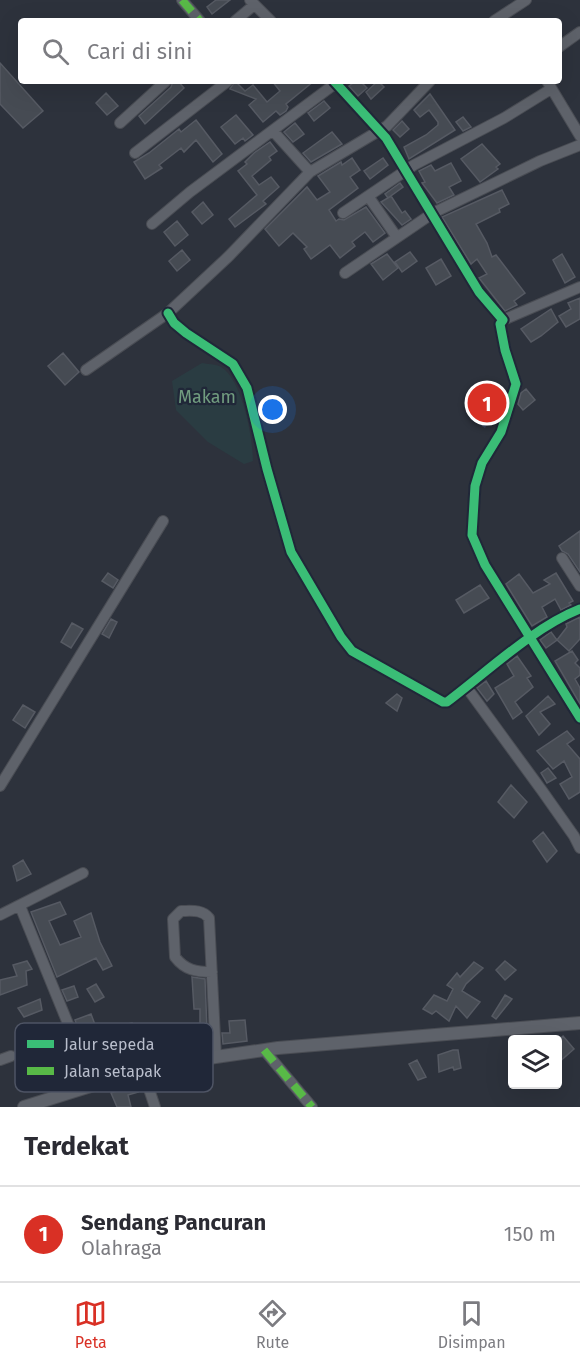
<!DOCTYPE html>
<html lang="id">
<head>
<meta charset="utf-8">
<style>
  :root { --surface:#fff; --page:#f7f7f7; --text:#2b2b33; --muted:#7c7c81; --line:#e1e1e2; --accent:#d93025 }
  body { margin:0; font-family:"Fira Sans",sans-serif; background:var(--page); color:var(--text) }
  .controls { position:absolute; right:18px; bottom:18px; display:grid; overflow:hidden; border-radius:6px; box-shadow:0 6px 24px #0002 }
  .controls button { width:54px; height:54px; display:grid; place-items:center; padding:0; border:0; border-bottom:2px solid var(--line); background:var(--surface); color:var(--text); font:30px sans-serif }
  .you { position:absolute; left:273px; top:410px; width:21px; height:21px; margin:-15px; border:4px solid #fff; border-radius:50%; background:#1a73e8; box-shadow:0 0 0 9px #1a73e833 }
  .badge { display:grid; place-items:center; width:39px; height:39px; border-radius:50%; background:var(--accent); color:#fff; font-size:20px; font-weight:700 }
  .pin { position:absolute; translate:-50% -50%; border:3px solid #fff; box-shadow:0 2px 6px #0006 }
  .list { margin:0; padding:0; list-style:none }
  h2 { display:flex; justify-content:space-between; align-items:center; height:78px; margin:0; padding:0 24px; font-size:26px }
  h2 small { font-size:20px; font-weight:400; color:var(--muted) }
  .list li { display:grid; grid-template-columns:39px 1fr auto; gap:18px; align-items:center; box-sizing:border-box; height:96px; padding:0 24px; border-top:2px solid var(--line) }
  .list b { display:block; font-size:22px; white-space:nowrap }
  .list p { margin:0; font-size:20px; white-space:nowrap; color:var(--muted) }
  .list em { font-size:20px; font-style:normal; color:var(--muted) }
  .icon { flex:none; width:33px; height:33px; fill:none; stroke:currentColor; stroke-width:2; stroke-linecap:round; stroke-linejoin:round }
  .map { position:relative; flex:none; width:580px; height:1107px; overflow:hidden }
  .search { position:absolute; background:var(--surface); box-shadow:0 6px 24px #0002; left:18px; right:18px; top:18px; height:66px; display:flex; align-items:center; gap:15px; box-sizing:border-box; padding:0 21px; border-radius:6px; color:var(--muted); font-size:22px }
  .sheet { height:174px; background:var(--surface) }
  nav { display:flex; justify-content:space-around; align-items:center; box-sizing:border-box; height:84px; border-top:2px solid var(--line); background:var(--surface); font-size:16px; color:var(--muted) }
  nav a { display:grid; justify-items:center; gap:3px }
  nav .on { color:var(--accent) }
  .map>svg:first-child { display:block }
</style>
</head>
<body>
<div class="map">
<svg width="580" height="1107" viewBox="0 0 580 1107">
  <rect width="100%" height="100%" fill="#2d323c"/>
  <path fill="#2a3c42" d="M202,363C207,364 216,364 221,367C242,379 253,438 253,461L244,464L208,442L176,410L172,381Z"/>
  <path fill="#3c4a67" d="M487,388L502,396L485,428L472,420L469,414L470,410Z"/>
  <path fill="#464b53" stroke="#565a63" stroke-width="1.5" d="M216,0H230L212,14L207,7Z
    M0,63L43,111L23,128L0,104Z
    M173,81H178L184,88L145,124L139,116L171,87Z
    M235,81L245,91L253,85L267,102L280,91L272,81H314L286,104L288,107L286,111L280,115L276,111L263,122L249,105L256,99L230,89Z
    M356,81H360L367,88L358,96L349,86Z
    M378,81L384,87L371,99L366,92Z
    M106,93L118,106L107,115L96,103Z
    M430,94L455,130L409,159L404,147L426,135L438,125V122L429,110L420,117L414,110Z
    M324,101L330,108L314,121L308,113Z
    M236,115L253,135L245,141L243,138L235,144L221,127Z
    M463,117L471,127L463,131L456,122Z
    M196,120L222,154L213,162L196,140L184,152L181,148L159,165L162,168L145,179L134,162L149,153L179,129L181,132Z
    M402,121L409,129L400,137L393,130Z
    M295,123L304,134L293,142L284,132Z
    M332,132L342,144L311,162L303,153Z
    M270,142L277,151L269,157L271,160L252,176L259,185L271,177L279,187L263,201L266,204L235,227L229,219L257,195L238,171L247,164L245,162L254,153Z
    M482,144L500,164L496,167L498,169L480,182L461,159Z
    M352,158L360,170L350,177L358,188L329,210L336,221L339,219L344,220L366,207L385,233L373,242L365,232L352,242L355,246L340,258L330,245L311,259L304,249L307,247L293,233L279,246L265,229L307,187L317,200L330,192L318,176L341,162L342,165Z
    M383,158L388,165L370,179L364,171Z
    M451,163L461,181L449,187L454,195L437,203L422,183L425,182L419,171L431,165L435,171Z
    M400,183L403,187L388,198L385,194Z
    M502,190L509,204L499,209L500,212L476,224L487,243L492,257L496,255L525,293L514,301L517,305L505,311L479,278L487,274L477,259L471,264L442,217Z
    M391,196L402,213L405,211L411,219L402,225L381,202Z
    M203,202L213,215L202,224L192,212Z
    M177,221L188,235L175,246L164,232Z
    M182,250L190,260L177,271L169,261Z
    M410,252L417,261L402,272L395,262Z
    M387,254L398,268L383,280L371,264Z
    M562,254L575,277L565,283L553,260Z
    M441,259L451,276L436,285L426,268Z
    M580,298V319L566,327L559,316L571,309L568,303Z
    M551,309L558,322L541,336L531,342L521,329Z
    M63,353L79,372L65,385L48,366Z
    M526,389L535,400L523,410L518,404L521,393Z
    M580,531V572L568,554L562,551L559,546Z
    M108,573L118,580L113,588L102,581Z
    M556,573L573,601L569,603L571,605L561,610L555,599L542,607L547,617L532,626L506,584L519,574L533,593L550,584L544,580Z
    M480,585L489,598L464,613L456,600Z
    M580,617V639L569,651L557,640L567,627L566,624Z
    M111,619L117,622L109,638L102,634Z
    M72,623L83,629L71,648L61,642Z
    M551,632L557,640L546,648L540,640Z
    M572,651L578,660L575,663L580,668V675L575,679L580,688V704L555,661Z
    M517,656L531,676L527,678L533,687L515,702L522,712L513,719L495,688L514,676L507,664Z
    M486,681L494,694L487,701L477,688Z
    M397,694L402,698L397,711L386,703Z
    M548,696L555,704L540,712L550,724L539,735L526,716Z
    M23,705L35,712L25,728L13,720Z
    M567,731L574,739L567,744L580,759V792L569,799L560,784L572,777L564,761L553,769L537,751Z
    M548,768L556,778L547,783L541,773Z
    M511,785L527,802L514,818L498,802Z
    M543,832L557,851L547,862L533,841Z
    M23,860L31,874L17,881L13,866Z
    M60,902L66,914L49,921L60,945L81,937L74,921L91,913L100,942L112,966L103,970L96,958L57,977L31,912Z
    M27,961L32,969L26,971L27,985L0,995V980L17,976L13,965Z
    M505,961L516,970L505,980L496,970Z
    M474,962L483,968L466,984L462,991L480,1002L467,1018L456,1006L449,1021L436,1011L432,1014L423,1009L434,995L447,1001L453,989L447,985L457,973L460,977Z
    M192,977L205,979L207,1030H200V1009H194Z
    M96,984L104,997L95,1002L87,989Z
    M74,986L78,997L67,1001L62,990Z
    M505,995L512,999L496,1019L492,1016Z
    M40,999L42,1010L24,1017L18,1008Z
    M91,1014L97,1030L93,1031L100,1044L114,1042L111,1028L132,1023L140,1061L127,1064L124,1056L93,1064L83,1035L81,1036L75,1020Z
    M245,1020L247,1041L223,1044L222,1033H230L229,1021Z
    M563,1036L574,1049L558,1063V1041Z
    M453,1050H458L461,1068L454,1070L453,1067L439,1072L438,1055Z
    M417,1060L426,1077L418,1080L409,1064Z
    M131,1082L138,1092L128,1095L131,1107H117L111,1093L119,1090L118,1086Z"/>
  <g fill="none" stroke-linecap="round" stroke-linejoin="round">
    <defs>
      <path id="minor" d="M182,0L200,21
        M250,0L271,21
        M235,21L254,5
        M494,21L526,0
        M559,47L580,32
        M334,81L386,138L479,292L503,320L500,324L505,350L516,384L501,432L482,463L475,486L472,535L485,565L580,718
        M547,81L580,136
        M120,123L166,81
        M273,131L310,172
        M135,153L228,81
        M368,196L396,236
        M343,213L414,165L504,118L551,89
        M152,224L190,192L336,83
        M345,273L433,213L540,161L580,145
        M168,313L174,323L186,333L233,364L247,388L267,469L291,552L341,637L352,651L443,702H447C487,672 534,627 580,609
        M503,320L580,287
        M86,370L168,313L229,256L310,172L387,126L430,81
        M562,558L580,586
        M467,688L543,792L574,836L580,848
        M0,786L163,521
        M20,906L93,1085
        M0,915L83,873
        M212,972C196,972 185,970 175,957L173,919L181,911C191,911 202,909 209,918L216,1057
        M264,1050L312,1107
        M0,1060L11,1056
        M143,1071L155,1107"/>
      <path id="tertiary" d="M24,1107L135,1072L188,1061L278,1048L580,1023"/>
    </defs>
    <use href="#minor" stroke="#4a4d54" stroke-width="12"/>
    <use href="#tertiary" stroke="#4a4d54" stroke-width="14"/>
    <use href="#minor" stroke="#5e626a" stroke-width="10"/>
    <use href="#tertiary" stroke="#5e626a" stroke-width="12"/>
    <path stroke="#58b947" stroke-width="8" stroke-dasharray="15 8" stroke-linecap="butt" d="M182,0L200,21
      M264,1050L312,1107"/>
    <defs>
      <path id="cycleway" d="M334,81L386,138L479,292L503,320L500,324L505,350L516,384L501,432L482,463L475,486L472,535L485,565L580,718
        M168,313L174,323L186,333L233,364L247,388L267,469L291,552L341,637L352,651L443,702H447C487,672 534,627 580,609"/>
    </defs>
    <use href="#cycleway" stroke="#202738" stroke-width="13"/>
    <use href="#cycleway" stroke="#3abd76" stroke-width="9"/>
  </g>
  <g text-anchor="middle" stroke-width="4.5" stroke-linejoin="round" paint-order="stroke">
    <g font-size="18" fill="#719c7f" stroke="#202738">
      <text x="207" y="403">Makam</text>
    </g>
  </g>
  <rect x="15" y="1023" width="198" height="69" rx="9" fill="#202738" stroke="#4e5464" stroke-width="1.5"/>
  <rect x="27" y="1040" width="27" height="8" fill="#3abd76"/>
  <rect x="27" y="1067" width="27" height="8" fill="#58b947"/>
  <g font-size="16" fill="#b9becc">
    <text x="64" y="1050">Jalur sepeda</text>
    <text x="64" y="1077">Jalan setapak</text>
  </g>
</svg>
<div class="controls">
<button><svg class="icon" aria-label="layers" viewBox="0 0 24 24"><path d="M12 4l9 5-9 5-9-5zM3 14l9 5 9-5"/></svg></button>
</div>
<div class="you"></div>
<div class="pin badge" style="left:487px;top:403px">1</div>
<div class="search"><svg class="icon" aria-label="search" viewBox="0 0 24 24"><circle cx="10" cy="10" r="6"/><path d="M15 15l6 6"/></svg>Cari di sini</div>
</div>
<section class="sheet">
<h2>Terdekat<small></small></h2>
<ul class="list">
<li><span class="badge">1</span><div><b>Sendang Pancuran</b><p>Olahraga</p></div><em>150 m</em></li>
</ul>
</section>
<nav>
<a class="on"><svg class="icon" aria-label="map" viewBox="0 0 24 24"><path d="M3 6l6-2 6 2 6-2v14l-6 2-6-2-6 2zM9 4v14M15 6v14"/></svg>Peta</a>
<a><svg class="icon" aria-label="directions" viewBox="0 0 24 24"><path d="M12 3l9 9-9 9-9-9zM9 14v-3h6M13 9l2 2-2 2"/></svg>Rute</a>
<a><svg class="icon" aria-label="saved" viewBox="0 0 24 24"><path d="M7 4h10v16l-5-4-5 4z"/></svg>Disimpan</a>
</nav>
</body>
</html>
